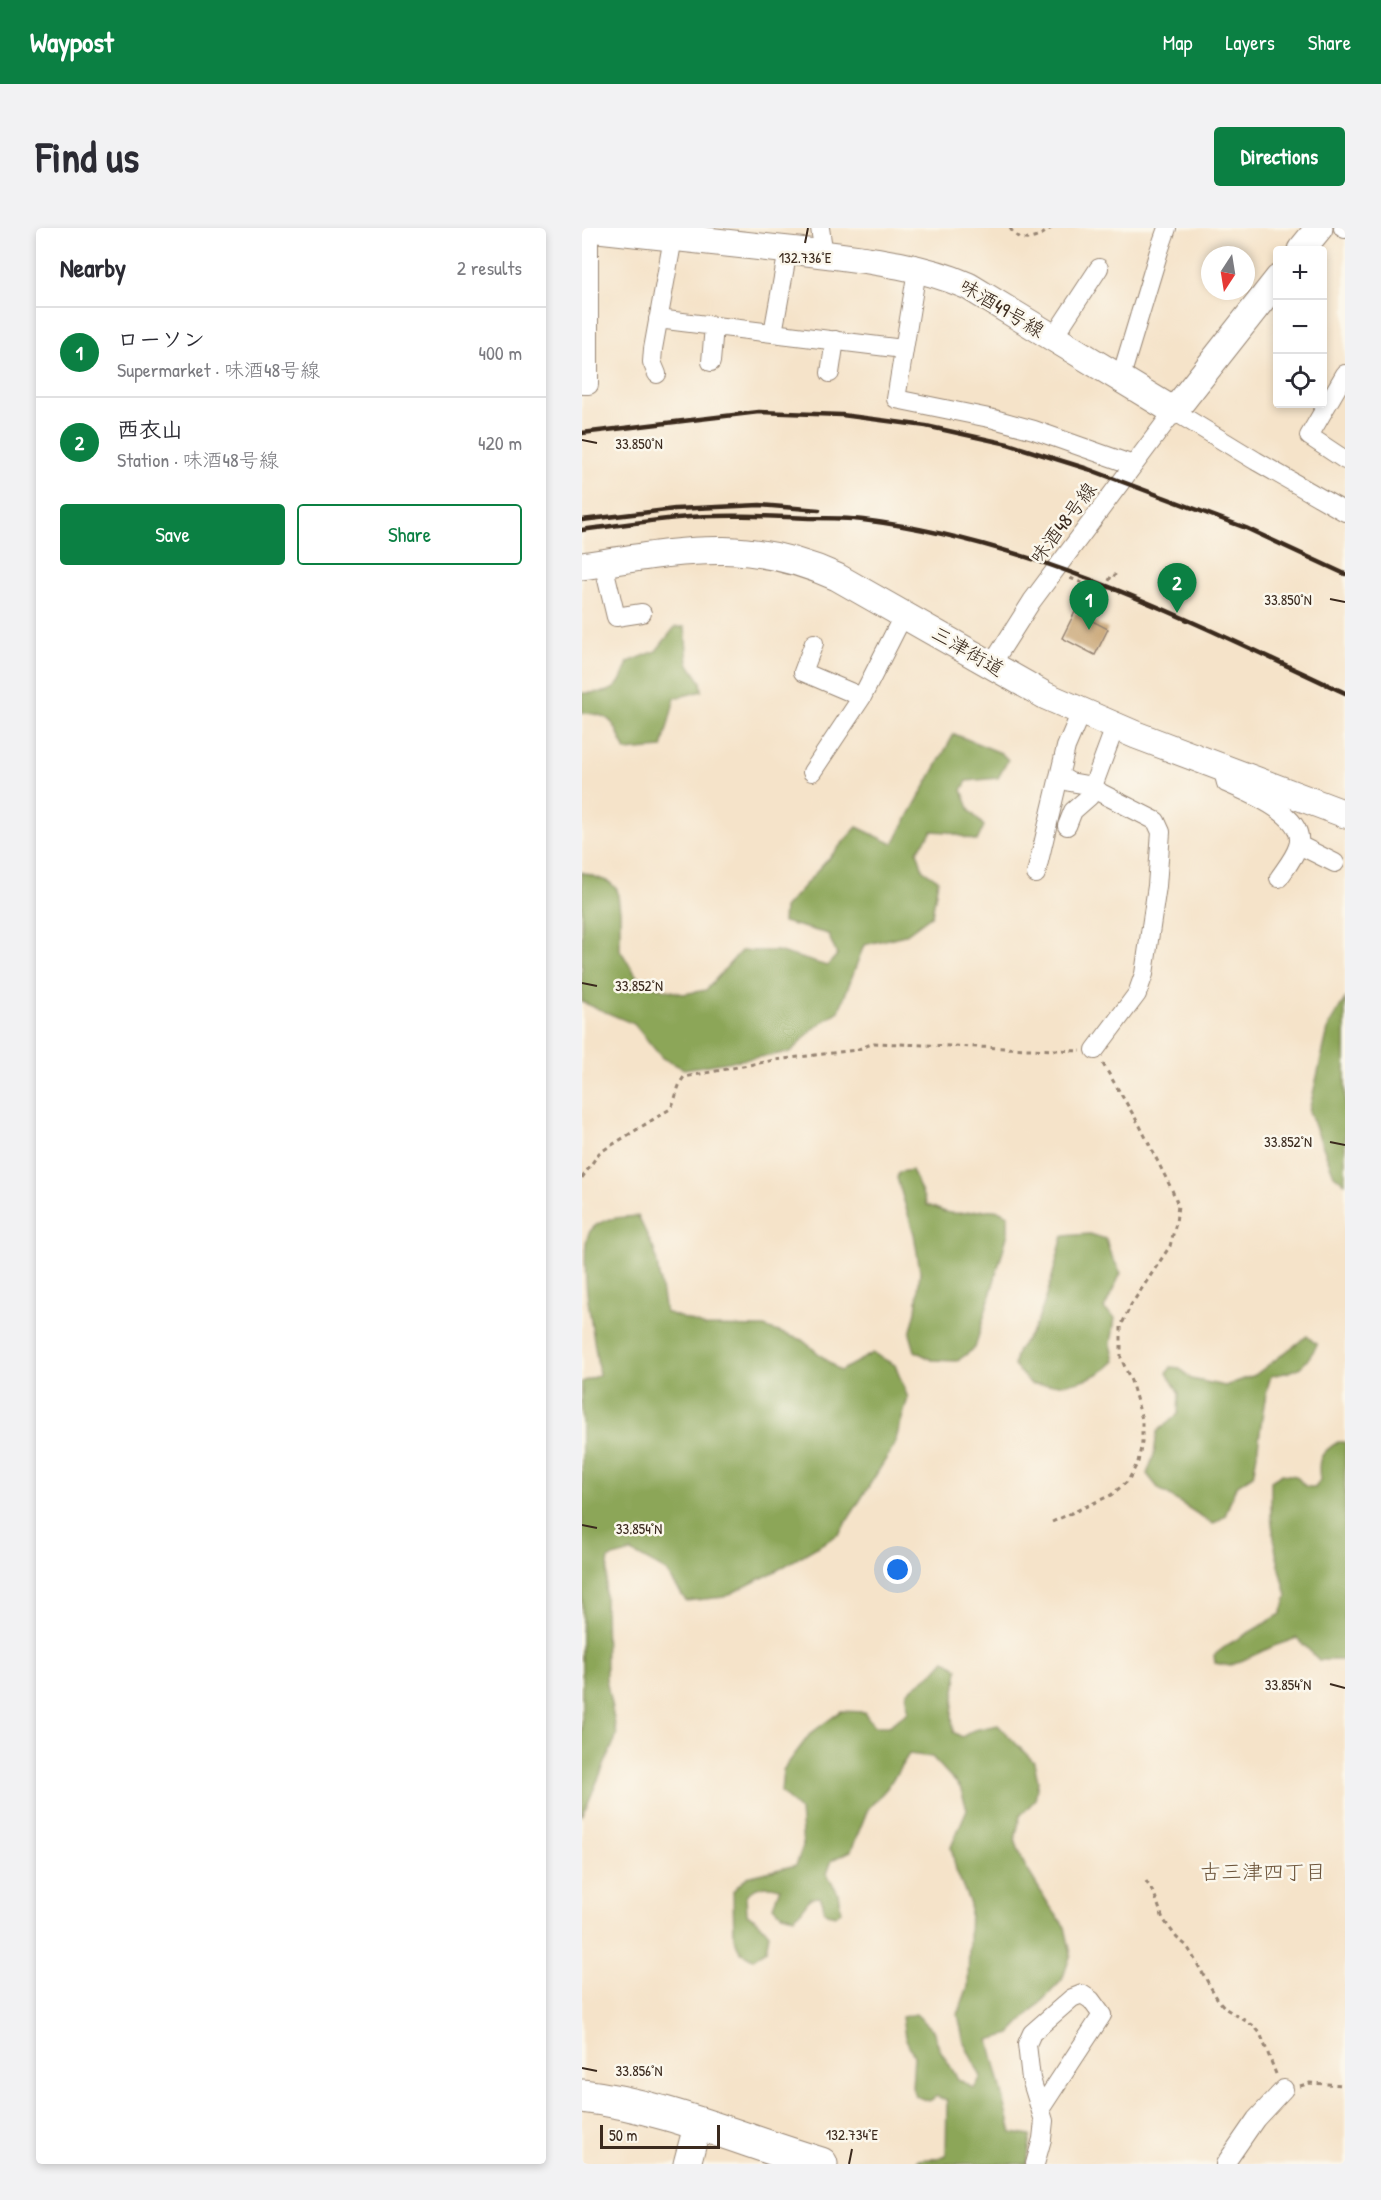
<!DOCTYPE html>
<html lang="en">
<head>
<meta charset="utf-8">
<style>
  :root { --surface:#fff; --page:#f2f2f3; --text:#2b2b33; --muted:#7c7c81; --line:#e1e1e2; --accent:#0b8043 }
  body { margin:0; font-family:"Patrick Hand","Klee One",sans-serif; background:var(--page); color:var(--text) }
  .controls { position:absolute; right:18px; top:18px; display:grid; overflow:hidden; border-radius:6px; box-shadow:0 3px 9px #0003 }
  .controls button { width:54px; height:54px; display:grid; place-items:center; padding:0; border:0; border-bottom:2px solid var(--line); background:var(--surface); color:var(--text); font:30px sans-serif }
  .compass { position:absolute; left:619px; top:18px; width:54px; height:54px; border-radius:50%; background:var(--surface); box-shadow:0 3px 9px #0003; rotate:192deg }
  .scale { position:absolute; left:18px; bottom:15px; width:120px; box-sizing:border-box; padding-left:6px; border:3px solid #3b2a1e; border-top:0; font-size:16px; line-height:21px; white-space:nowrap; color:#3b2a1e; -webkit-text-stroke:4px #fbf7ec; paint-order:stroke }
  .you { position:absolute; left:316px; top:1342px; width:21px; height:21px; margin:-15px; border:4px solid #fff; border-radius:50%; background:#1a73e8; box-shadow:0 0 0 9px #1a73e833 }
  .badge { display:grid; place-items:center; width:39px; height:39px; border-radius:50%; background:var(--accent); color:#fff; font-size:20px; font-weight:700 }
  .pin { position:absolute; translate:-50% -50px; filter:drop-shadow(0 2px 3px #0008) }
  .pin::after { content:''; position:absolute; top:32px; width:21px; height:18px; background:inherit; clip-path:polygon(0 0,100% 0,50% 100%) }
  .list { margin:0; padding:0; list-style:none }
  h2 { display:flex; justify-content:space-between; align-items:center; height:78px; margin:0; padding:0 24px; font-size:26px }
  h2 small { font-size:20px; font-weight:400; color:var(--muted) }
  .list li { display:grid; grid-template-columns:39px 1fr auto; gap:18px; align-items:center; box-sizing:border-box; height:90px; padding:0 24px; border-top:2px solid var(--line) }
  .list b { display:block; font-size:22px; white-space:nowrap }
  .list p { margin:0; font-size:20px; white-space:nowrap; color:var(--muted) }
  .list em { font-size:20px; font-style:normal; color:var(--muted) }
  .actions { display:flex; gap:12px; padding:18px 24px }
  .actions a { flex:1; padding:14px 0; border:2px solid var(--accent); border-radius:6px; text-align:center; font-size:21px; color:var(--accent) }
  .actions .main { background:var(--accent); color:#fff }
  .icon { flex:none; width:33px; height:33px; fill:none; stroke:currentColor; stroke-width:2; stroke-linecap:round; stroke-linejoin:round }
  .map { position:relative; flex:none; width:763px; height:1936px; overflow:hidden; border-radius:6px }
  header { display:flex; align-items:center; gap:36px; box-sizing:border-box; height:84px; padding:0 30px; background:var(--accent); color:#fff }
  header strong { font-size:28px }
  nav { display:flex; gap:33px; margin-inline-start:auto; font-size:21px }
  .intro { display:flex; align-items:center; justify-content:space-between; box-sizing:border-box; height:144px; padding:0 36px }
  h1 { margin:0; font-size:42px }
  .button { padding:15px 27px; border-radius:6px; background:var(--accent); color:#fff; font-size:21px; font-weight:700 }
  main { display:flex; gap:36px; padding:0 36px }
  aside { flex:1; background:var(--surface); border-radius:6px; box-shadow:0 3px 9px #0003 }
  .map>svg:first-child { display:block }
</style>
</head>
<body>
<header>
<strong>Waypost</strong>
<nav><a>Map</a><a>Layers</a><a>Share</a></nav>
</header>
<div class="intro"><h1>Find us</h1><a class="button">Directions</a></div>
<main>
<aside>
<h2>Nearby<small>2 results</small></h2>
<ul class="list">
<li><span class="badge">1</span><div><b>ローソン</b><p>Supermarket · 味酒48号線</p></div><em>400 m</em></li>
<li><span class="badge">2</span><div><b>西衣山</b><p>Station · 味酒48号線</p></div><em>420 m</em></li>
</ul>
<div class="actions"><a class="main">Save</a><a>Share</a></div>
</aside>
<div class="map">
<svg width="763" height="1936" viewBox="0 0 763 1936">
  <rect width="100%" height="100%" fill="#fbf7ec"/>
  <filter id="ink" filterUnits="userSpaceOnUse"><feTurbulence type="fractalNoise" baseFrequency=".0167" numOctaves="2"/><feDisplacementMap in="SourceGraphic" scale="12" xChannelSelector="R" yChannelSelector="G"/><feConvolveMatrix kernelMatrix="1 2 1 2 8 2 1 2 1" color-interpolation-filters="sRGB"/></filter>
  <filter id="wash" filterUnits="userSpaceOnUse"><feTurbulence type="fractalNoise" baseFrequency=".008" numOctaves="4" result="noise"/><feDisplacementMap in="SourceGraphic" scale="24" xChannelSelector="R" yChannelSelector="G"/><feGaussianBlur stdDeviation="1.35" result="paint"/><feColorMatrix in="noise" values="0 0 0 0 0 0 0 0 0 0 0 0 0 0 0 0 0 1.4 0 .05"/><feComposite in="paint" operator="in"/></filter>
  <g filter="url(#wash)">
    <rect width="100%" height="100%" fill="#f5e3c9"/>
    <path fill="#8ca659" stroke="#64683c" stroke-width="1.5" d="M93,399H103L106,435L119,454L120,463L93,470L80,520L44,523C31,496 33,486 0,485V465C32,464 35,465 46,434L74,423Z
      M372,506L419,525L426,532L416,550L385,553L380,562L388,583L402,598L395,613L366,604L350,603L335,623L341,642L356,652L350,687L323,707L282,717L257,783L231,801L209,824L102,841L80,830L52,796L0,774V644L27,654L35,661L38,683V722L59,755L101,766L124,762L159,723H195L245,738L255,727L246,706L201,694L202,680L275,599L311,616Z
      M763,771V955L752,947L727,883L747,797Z
      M330,942L345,977C352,979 361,984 368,985C389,988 407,975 426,987V1005L393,1120L375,1133L350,1132L333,1123L328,1106L334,1083L338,1043L332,1006L315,950L317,944Z
      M56,988L73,1024L83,1084L123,1098L182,1099L220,1112L258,1143L291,1125L313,1137L326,1170L312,1218L257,1306L194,1343L142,1369L104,1373L84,1343L50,1324L27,1330L23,1363L24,1451L35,1507L0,1589V1154L17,1147C12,1103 0,1059 4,1015C5,1011 6,1005 9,1002C20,989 40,989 56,988Z
      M508,1006L524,1011L528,1025L539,1045L522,1081L533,1090L529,1116L533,1133C511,1156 479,1158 449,1156L432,1138C435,1115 441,1119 451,1102C466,1073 472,1039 481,1008Z
      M725,1108L735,1117C720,1143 717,1142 689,1148C678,1180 679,1214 671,1247L654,1258L643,1288L631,1296L577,1261L565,1246L572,1227L575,1204L596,1186L597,1165L585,1145L589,1139L598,1140L609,1151L643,1158L673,1147Z
      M756,1214H763V1430L760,1432H737L715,1410L692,1418L648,1438L633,1435L632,1427L647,1416L699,1386L705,1368L694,1325L689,1288V1253L700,1246L714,1248L723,1258L733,1260L738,1252C735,1231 738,1225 756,1214Z
      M363,1432L376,1441L370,1485L371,1504L380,1509L392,1502L416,1497L452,1534L456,1553L453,1572L438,1588L433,1612L442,1636L467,1677L483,1699L489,1726L480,1752L428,1806L407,1812L430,1905L449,1908L445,1936H336V1932L357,1930L364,1927L365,1873L355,1868L346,1873L333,1868L330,1859L332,1828L323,1809L320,1789L334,1786L351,1802L357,1820L376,1851L392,1861L399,1849L382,1815L376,1786L386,1758L388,1676L374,1642L369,1619L385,1581L378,1559L350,1529L327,1526L305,1560L286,1581L269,1623L250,1632L245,1646L256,1665L259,1684L252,1688L242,1683L241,1675L238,1669L228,1670L219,1683L212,1689L200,1686L191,1678L198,1660C185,1656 174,1658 164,1667L165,1686L176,1693L187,1706L184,1722L171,1731L158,1724L152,1709L151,1663L165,1649L214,1637L221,1618L218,1583L199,1564L201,1542L228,1506L259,1483L282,1484L292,1498H307L326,1484L325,1464L353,1443Z"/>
    <g id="blocks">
      <path fill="#c49e6b" d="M493,384L526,401L513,427L480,410Z"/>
    </g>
  </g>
  <g filter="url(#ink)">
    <use href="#blocks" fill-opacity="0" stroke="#988674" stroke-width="1.5"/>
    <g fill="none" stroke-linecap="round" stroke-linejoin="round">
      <defs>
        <path id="street" d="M238,0L242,27
          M761,0L763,1
          M335,42L314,171L412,191L452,202L551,237
          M76,91L321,121
          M191,105L206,22
          M471,110L517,40
          M129,134L132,98
          M248,145L253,112
          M75,146L70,134L71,121L91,10
          M763,146L727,208L763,232
          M538,152L577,23L585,0
          M0,157H7V0
          M21,335L34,389L60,385
          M232,415L221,444L280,469
          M410,436L450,373L592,183L674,233L763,284
          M640,540L644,555C665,564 726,588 716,618C713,629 703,641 697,650
          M230,544L280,469L322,386
          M478,548L488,554L511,558L519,565L574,593L579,604L575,658L562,746L555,766L513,822
          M485,598L491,583L507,569L533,499
          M717,617L753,635
          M454,646L484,519L499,484
          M453,1936L460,1911L462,1893L449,1851L445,1816L450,1805L490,1770L500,1766L509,1772L520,1787L459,1880
          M643,1936L674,1891L702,1861"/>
        <path id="secondary" d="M7,0C80,8 153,16 225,24C278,31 336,36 386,58L592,183L696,51
          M719,22L737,0
          M0,338C96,324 162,307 255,349L464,468L554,507L763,586
          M105,1936L116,1895"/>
        <path id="highway" d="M0,1868C80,1877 162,1913 239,1936"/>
      </defs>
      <use href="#street" stroke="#988674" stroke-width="20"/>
      <use href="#secondary" stroke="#988674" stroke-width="29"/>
      <use href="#highway" stroke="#988674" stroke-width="35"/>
      <path stroke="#988674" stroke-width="3" stroke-dasharray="4.5 4.5" stroke-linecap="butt" d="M428,0C439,19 456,10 469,0
        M488,350L522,364
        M527,367L522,364L530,346L534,348
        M0,950L17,925L88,881C95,871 94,859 102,849L193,832L274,822L292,815L499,823
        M470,1294L529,1267L546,1253L556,1234L560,1215V1191L549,1153L539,1130V1098L549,1077L588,1018L594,995L596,977L590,962L558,898L521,836
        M564,1653L573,1668L581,1691L595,1710L605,1718L636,1772L644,1781L672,1798L678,1805L694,1846
        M718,1858L728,1855L763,1857"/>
      <use href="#street" stroke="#fff" stroke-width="18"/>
      <use href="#secondary" stroke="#fff" stroke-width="27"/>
      <use href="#highway" stroke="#fff" stroke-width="33"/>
      <path stroke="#3b2a1e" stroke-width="4.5" d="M0,205L177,184L260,187L344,198L426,216L506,241L664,300L763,346
        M0,292L93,281L178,277L237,282
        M0,302C32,298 63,293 95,290C138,286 183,288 227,290C245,290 263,290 281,292C452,313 609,393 763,465"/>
    </g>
  </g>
  <path fill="none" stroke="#3b2a1e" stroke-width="2" d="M223,15L226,0M0,212L15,215M748,371L763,374M0,755L15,758M748,914L763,917M0,1297L15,1300M748,1456L763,1460M0,1840L15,1843M267,1936L270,1921"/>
  <g text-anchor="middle" stroke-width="5" stroke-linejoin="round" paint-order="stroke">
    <g font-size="20" fill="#3b2a1e" stroke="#fbf7ec">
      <text transform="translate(420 80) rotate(31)" y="7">味酒49号線</text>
      <text transform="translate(481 295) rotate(-53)" y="7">味酒48号線</text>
      <text transform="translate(386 423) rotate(30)" y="7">三津街道</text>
    </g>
    <g font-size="21" fill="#6b5339" stroke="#fbf7ec">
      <text x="681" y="1651">古三津四丁目</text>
    </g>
  </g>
  <g font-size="15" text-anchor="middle" fill="#3b2a1e" stroke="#fbf7ec" stroke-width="5" stroke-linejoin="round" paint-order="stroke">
    <text x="223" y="35">132.736°E</text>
    <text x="57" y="221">33.850°N</text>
    <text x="706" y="377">33.850°N</text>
    <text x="57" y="763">33.852°N</text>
    <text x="706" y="919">33.852°N</text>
    <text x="57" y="1306">33.854°N</text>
    <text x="706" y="1462">33.854°N</text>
    <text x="57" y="1848">33.856°N</text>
    <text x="270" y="1912">132.734°E</text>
  </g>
</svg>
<div class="controls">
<button>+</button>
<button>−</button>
<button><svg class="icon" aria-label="locate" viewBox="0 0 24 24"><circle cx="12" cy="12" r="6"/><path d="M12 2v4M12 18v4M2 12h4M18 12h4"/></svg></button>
</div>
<svg class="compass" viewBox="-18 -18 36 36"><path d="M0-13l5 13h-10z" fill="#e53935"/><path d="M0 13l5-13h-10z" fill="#7c7c81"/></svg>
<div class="scale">50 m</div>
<div class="you"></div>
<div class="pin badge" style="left:507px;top:402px">1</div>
<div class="pin badge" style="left:595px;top:385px">2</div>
</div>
</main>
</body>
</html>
